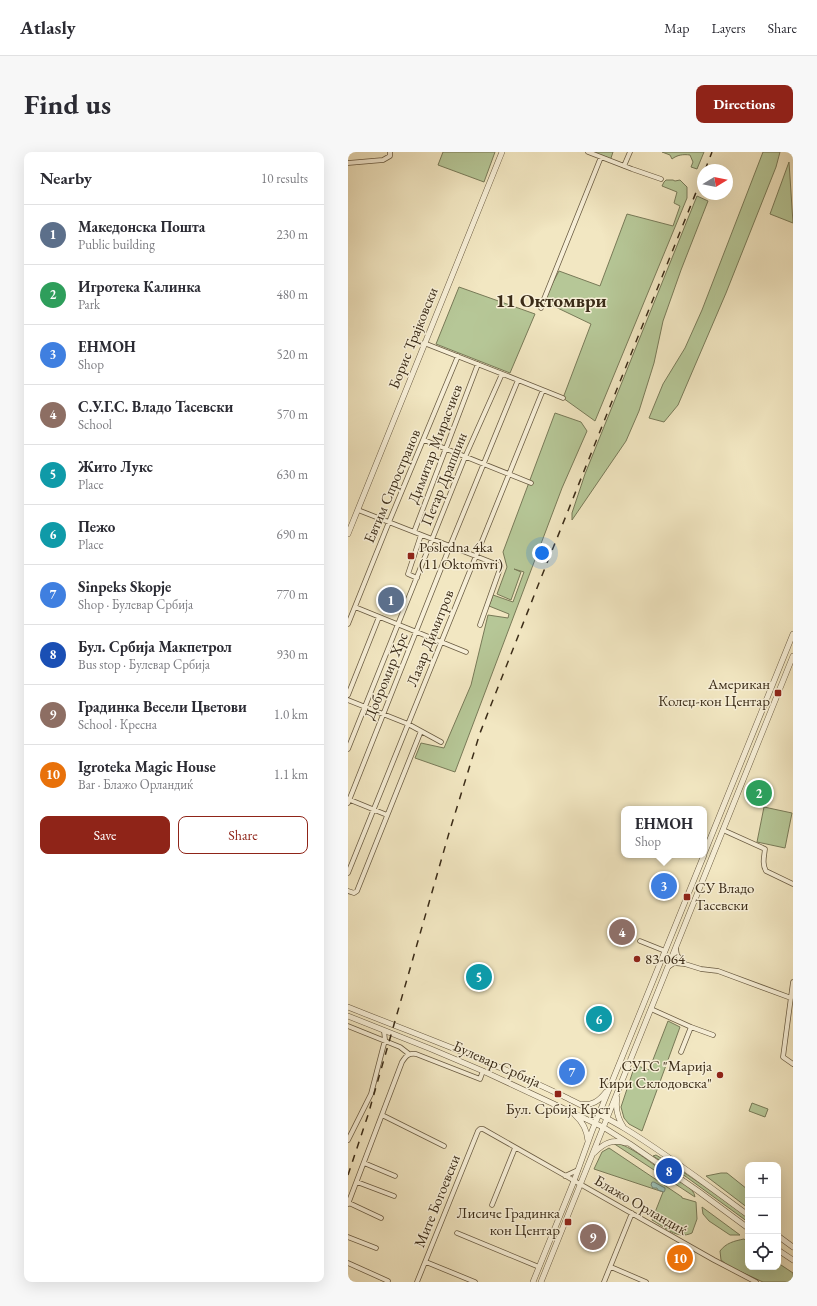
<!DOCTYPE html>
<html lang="en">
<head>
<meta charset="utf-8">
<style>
  :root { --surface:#fff; --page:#f7f7f7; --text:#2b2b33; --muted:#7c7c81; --line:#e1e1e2; --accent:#8f2418 }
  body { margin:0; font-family:"EB Garamond",serif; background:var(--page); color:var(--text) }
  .controls { position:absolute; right:12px; bottom:12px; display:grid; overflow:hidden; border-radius:8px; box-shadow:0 4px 16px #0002 }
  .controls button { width:36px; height:36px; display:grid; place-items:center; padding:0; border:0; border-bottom:1px solid var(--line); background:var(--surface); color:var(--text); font:20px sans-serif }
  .compass { position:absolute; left:349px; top:12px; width:36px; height:36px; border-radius:50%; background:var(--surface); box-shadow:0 4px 16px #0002; rotate:80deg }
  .you { position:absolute; left:194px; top:401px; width:14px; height:14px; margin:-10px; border:3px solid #fff; border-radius:50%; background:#1a73e8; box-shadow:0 0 0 6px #1a73e833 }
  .badge { display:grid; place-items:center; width:26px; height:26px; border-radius:50%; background:var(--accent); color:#fff; font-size:13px; font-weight:700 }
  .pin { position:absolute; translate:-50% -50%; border:2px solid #fff; box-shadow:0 1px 4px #0006 }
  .popup { position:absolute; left:273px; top:654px; width:86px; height:52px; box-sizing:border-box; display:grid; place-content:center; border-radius:8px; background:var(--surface); filter:drop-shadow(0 1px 3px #0005); font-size:13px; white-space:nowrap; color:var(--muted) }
  .popup b { font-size:15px; color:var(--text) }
  .popup::after { content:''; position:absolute; left:50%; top:100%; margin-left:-8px; border:8px solid transparent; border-top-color:var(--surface) }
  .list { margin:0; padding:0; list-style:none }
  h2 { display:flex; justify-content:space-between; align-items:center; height:52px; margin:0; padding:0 16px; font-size:17px }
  h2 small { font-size:13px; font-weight:400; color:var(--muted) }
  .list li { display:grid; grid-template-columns:26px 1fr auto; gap:12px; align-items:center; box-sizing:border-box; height:60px; padding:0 16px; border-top:1px solid var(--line) }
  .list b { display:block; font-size:15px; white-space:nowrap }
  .list p { margin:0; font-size:13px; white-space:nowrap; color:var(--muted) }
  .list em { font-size:13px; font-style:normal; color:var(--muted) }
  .actions { display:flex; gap:8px; padding:12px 16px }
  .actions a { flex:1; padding:9px 0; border:1px solid var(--accent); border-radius:8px; text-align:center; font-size:14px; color:var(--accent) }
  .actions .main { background:var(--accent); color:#fff }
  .icon { flex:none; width:22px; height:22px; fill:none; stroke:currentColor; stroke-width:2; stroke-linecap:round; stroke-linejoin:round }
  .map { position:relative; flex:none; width:445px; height:1130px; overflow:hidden; border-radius:8px }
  header { display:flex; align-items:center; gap:24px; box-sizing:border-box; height:56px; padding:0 20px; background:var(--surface); border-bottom:1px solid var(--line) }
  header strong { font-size:19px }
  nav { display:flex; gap:22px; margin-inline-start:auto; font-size:14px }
  .intro { display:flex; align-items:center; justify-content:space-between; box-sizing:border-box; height:96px; padding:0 24px }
  h1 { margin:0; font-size:28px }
  .button { padding:10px 18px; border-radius:8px; background:var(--accent); color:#fff; font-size:14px; font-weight:700 }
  main { display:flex; gap:24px; padding:0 24px }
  aside { flex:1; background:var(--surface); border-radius:8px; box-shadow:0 4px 16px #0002 }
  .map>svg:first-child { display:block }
</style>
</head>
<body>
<header>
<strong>Atlasly</strong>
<nav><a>Map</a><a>Layers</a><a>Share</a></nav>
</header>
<div class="intro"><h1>Find us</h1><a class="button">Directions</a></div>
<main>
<aside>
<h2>Nearby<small>10 results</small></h2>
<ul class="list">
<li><span class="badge" style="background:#5c6f8a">1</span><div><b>Македонска Пошта</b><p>Public building</p></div><em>230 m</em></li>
<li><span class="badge" style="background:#2e9e5b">2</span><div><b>Игротека Калинка</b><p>Park</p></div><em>480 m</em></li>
<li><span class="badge" style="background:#3f7fe0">3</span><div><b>ЕНМОН</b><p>Shop</p></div><em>520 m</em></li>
<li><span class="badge" style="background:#8d6e63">4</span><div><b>С.У.Г.С. Владо Тасевски</b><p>School</p></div><em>570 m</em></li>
<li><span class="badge" style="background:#0f9aa8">5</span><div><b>Жито Лукс</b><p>Place</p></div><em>630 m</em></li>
<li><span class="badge" style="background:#0f9aa8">6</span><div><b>Пежо</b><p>Place</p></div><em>690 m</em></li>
<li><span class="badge" style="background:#3f7fe0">7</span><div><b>Sinpeks Skopje</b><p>Shop · Булевар Србија</p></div><em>770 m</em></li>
<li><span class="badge" style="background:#1a4fb4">8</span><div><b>Бул. Србија Макпетрол</b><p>Bus stop · Булевар Србија</p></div><em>930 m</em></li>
<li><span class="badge" style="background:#8d6e63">9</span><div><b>Градинка Весели Цветови</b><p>School · Кресна</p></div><em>1.0 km</em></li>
<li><span class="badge" style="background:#e8710a">10</span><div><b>Igroteka Magic House</b><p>Bar · Блажо Орландиќ</p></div><em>1.1 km</em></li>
</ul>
<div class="actions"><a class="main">Save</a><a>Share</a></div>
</aside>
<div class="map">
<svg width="445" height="1130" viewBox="0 0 445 1130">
  <rect width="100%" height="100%" fill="#f2e7c2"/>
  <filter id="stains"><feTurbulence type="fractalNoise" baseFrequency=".005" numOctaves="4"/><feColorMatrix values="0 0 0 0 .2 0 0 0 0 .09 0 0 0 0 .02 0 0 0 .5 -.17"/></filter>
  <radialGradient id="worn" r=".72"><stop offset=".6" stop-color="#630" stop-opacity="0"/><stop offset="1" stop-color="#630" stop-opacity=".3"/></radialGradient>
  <path fill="#b6c797" stroke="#787a58" d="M95,0H147L136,30L90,13Z
    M240,0H265L262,9Z
    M314,0H356L349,17L343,15L345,10L342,3C335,2 329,3 324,7L322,3Z
    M415,0H432L428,15L378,141L330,253L316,270L301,266L315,232L337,196L354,158Z
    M441,10L445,71L422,62Z
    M318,28H325L327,29L332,28L339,35V46L247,269L215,246L243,172L195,149L211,119L252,134L279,62L325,74L332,54L326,51L329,40L314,34L316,30Z
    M349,44L360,49L333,118L315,169L306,211L291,259L278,289L224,368V361L237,322Z
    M111,135L187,162L162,221L88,192Z
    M207,261L233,270L239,279L214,336L107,620L67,606L73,591L96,596L123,533L140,463L160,466L161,462L141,454L145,443L165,450L176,420L166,417L173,420L163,448L149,442L159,415L155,400Z
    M416,655L444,661L437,696L409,690Z
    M320,869L332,875L294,979L281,972L276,966L273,955L287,913L301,918Z
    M404,951L420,957L417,965L401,959Z
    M265,991C279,991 300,1009 312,1017V1020L324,1027L326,1026C333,1030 346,1036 347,1045Z
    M261,996L334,1045V1046L348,1050L349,1067L344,1081C329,1088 317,1075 304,1068L315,1040L246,1017L254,1000Z
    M308,1003C340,1022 370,1044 400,1066V1070L337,1024L305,1004Z
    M373,1021H379L399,1037L400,1056L358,1024Z
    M354,1055L392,1083H382L361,1069L355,1062Z
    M396,1087L400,1090V1115H430V1111L445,1121V1130H415L382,1115L373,1108L372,1099C378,1091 386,1089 396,1087Z"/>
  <path fill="#9bbfb5" stroke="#758476" d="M304,1030H306L317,1036V1038L316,1040L310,1038L309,1036H305L303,1033Z"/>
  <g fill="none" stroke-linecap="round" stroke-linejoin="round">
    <defs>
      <path id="minor" d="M240,0L284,17L313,27
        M0,11L35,8L42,4V0
        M276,14L282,0
        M193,156L194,152L253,5
        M76,191L170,228L215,246
        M76,288L183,331
        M10,358L153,414L132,473
        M66,380L130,212
        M69,426L60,422L73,383
        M7,455L118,500
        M0,472L41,370L110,204
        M0,543L31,465
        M0,548L60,572L93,590
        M0,597L117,305L154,222
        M0,647L39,663
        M0,651L102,394L170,228
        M375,678L417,697C416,705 414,712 418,719L445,732
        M0,721L195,238
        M0,739L6,741L9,739L73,579
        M292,789L317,799
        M328,797L329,803L337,812
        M320,815L326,811L337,812L353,817L370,819L443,846
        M445,830L435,905L445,912
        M303,857L343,875L333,900
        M0,874L52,895L61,902
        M343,875L365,883
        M34,963L96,994
        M0,988L23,942L37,888L36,879
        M16,1011L47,1024
        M217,1024L230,1018
        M9,1030L46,1044
        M1,1051L33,1066
        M0,1052L54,910C58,904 60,901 68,902L132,927L135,919
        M144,1053L167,996
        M109,1081L191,1115
        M0,1085L28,1096
        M78,1110L127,1130
        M0,1111L40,1129
        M263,1115L298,1130
        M69,1130L130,979L132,977H135L366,1108L408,1130
        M256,1130L284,1061"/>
      <path id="tertiary" d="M0,382L154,0
        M356,702L445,482
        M0,855C72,884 145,910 215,944C235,954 256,964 276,976C319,1002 359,1033 400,1063
        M0,864L83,897L135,919L255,975L282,992L350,1039L400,1076
        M269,946C267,957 270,967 276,976
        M233,952C244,954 251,949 258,940
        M227,963C235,970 239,978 240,989
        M246,1001C256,991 264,987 278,991
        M430,1084L445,1095
        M430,1098L445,1108
        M185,1130L226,1029L244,979L356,703
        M193,1130L445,504"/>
    </defs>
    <use href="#minor" stroke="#695b42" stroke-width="5.5"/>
    <use href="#tertiary" stroke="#695b42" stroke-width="6"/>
    <use href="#minor" stroke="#f7efd7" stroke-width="4"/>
    <use href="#tertiary" stroke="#f7efd7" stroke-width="5"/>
    <path stroke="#3b2c18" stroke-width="1.5" stroke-dasharray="7 7" stroke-linecap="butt" d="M357,18L364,0
      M0,1023L20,963L101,681L132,581L191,431L355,23"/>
  </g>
  <g fill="#8f2418" stroke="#f7efd7" stroke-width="1.5">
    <rect x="59" y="400" width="8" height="8" rx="2"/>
    <rect x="426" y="537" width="8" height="8" rx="2"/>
    <rect x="335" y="741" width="8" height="8" rx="2"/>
    <circle cx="289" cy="807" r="4"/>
    <circle cx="372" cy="923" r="4"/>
    <rect x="206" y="938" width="8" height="8" rx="2"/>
    <rect x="216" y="1066" width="8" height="8" rx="2"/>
  </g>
  <g text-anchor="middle" stroke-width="3" stroke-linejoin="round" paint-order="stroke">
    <g font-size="15" fill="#3b2c18" stroke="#f7efd7">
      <text transform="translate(65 186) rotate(-68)" y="5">Борис Трајковски</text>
      <text transform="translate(87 292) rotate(-69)" y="5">Димитар Мирасчиев</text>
      <text transform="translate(96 327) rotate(-68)" y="5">Петар Драпшин</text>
      <text transform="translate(44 334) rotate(-67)" y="5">Евтим Спространов</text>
      <text transform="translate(82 486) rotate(-68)" y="5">Лазар Димитров</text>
      <text transform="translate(38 524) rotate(-68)" y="5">Добромир Хрс</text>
      <text transform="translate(149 912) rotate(24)" y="5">Булевар Србија</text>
      <text transform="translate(89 1049) rotate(-68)" y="5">Мите Богоевски</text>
      <text transform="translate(293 1053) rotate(30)" y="5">Блажо Орландиќ</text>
    </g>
    <g font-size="15" fill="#3b2c18" stroke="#f7efd7" text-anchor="start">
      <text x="71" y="400">Posledna 4ka<tspan x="71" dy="17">(11 Oktomvri)</tspan></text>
      <text x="422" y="537" text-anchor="end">Американ<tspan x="422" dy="17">Колеџ-кон Центар</tspan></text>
      <text x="347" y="741">СУ Владо<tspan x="347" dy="17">Тасевски</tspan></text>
      <text x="297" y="812">83-064</text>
      <text x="364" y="919" text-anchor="end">СУГС "Марија<tspan x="364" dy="17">Кири Склодовска"</tspan></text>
      <text x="210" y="962" text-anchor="middle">Бул. Србија Крст</text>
      <text x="212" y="1066" text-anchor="end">Лисиче Градинка<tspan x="212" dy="17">кон Центар</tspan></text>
    </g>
    <g font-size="19" font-weight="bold" fill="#3b2c18" stroke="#f7efd7">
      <text x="203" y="155">11 Октомври</text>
    </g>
  </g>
  <rect width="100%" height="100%" filter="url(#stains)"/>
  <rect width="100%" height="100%" fill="url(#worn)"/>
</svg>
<div class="controls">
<button>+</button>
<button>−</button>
<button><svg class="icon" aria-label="locate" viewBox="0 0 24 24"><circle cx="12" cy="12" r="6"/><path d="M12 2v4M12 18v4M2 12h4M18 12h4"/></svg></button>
</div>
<svg class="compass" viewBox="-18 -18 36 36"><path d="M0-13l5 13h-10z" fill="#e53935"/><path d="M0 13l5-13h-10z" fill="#7c7c81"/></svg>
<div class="you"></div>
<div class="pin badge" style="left:43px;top:448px;background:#5c6f8a">1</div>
<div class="pin badge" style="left:411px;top:641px;background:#2e9e5b">2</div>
<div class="pin badge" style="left:316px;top:734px;background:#3f7fe0">3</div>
<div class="popup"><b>ЕНМОН</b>Shop</div>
<div class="pin badge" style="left:274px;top:780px;background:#8d6e63">4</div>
<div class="pin badge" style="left:131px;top:825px;background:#0f9aa8">5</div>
<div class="pin badge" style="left:251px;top:867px;background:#0f9aa8">6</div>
<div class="pin badge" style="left:224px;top:920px;background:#3f7fe0">7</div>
<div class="pin badge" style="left:321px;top:1019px;background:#1a4fb4">8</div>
<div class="pin badge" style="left:245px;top:1085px;background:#8d6e63">9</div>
<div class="pin badge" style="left:332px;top:1106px;background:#e8710a">10</div>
</div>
</main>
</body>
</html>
